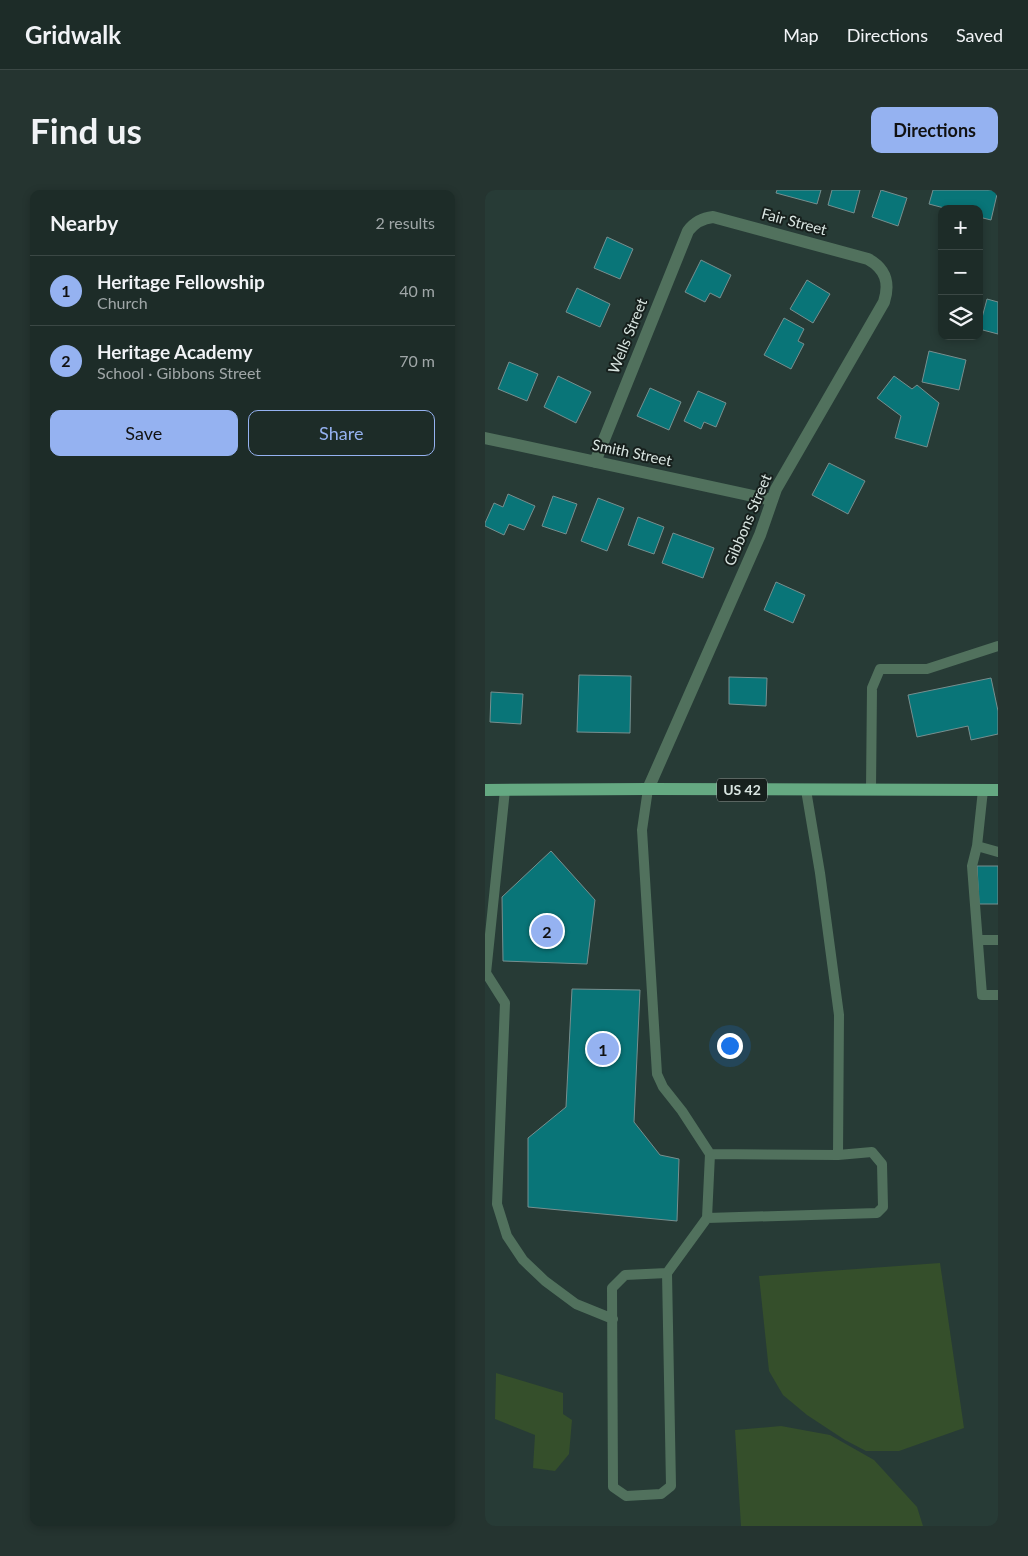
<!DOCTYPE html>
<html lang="en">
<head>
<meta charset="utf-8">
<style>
  :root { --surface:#1d2c28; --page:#253430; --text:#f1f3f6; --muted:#a0a7a8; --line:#3b4845; --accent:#95b2f1 }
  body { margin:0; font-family:Lato,sans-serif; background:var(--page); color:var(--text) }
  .controls { position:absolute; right:15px; top:15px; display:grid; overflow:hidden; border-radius:10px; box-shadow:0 2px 8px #0003 }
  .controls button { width:45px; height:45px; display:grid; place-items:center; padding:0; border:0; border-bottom:1px solid var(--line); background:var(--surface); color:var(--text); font:25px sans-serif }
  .you { position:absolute; left:244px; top:855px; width:18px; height:18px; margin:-12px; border:4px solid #fff; border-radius:50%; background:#1a73e8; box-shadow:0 0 0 8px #1a73e833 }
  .badge { display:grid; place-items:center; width:32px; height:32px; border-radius:50%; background:var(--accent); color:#111; font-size:16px; font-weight:700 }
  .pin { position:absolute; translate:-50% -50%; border:2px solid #fff; box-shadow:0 1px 5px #0006 }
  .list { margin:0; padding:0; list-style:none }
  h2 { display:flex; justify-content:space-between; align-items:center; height:65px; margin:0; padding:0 20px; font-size:21px }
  h2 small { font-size:16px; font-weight:400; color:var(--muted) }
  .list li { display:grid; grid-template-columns:32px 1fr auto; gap:15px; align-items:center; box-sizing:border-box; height:70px; padding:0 20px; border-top:1px solid var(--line) }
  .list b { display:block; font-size:19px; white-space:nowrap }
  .list p { margin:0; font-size:16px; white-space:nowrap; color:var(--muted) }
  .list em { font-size:16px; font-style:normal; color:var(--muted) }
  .actions { display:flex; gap:10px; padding:15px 20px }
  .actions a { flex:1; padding:11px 0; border:1px solid var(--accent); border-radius:10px; text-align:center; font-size:18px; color:var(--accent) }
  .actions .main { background:var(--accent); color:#111 }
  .icon { flex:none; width:28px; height:28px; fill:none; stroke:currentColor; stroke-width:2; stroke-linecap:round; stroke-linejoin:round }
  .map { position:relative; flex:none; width:513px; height:1336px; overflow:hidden; border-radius:10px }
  header { display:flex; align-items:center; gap:30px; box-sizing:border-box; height:70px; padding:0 25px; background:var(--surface); border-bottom:1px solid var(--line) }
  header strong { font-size:24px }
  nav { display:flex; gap:28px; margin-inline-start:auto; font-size:18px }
  .intro { display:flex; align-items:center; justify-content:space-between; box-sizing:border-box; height:120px; padding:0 30px }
  h1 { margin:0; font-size:35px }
  .button { padding:12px 22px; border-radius:10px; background:var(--accent); color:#111; font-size:18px; font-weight:700 }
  main { display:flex; gap:30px; padding:0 30px }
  aside { flex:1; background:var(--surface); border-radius:10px; box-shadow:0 2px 8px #0003 }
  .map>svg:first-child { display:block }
</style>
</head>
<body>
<header>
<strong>Gridwalk</strong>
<nav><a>Map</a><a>Directions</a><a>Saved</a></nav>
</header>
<div class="intro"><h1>Find us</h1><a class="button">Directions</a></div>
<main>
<aside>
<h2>Nearby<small>2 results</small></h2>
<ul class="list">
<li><span class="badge">1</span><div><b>Heritage Fellowship</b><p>Church</p></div><em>40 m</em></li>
<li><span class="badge">2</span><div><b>Heritage Academy</b><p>School · Gibbons Street</p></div><em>70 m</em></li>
</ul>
<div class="actions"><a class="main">Save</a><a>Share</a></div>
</aside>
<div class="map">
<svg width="513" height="1336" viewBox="0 0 513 1336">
  <rect width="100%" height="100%" fill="#273b36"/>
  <path fill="#354f2b" d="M455,1073L479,1238L414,1261H381L360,1250L322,1225L298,1205L284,1181L274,1086Z
    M11,1183L78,1203V1224L87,1230L84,1264L70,1281L48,1278L50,1245L10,1229Z
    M296,1236L345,1245L389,1270L432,1317L438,1336H256L250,1240Z"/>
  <path fill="#097578" stroke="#778f8f" d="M292,0H336L332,14L291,3Z
    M347,0H375L369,23L343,15Z
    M396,0L422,8L413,36L387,27Z
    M448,0H513L506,30L494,27V19H463L444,14Z
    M122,47L148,59L135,89L109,78Z
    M216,70L246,85L235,108L225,103L220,112L200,102Z
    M322,90L345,104L328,133L305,119Z
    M92,98L125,114L115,137L81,122Z
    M502,109L513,112V144L494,139Z
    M299,128L319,139L313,151L319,154L306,179L279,165Z
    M444,161L481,170L474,200L437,192Z
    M24,172L53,184L42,211L13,199Z
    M73,186L106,202L91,233L59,217Z
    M409,186L427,199L432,195L454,213L442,257L410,248L416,226L392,208Z
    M165,198L196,212L184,240L152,226Z
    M213,201L241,213L231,237L219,232L216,239L199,231Z
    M344,273L380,291L363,324L327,305Z
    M23,304L50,316L39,340L24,334L19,345L0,336V333L9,313L18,317Z
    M68,306L92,314L81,344L57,336Z
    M113,308L139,318L122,361L96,351Z
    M153,327L179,337L169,364L143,355Z
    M188,343L229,358L218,388L177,373Z
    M291,392L320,405L308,433L279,420Z
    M94,485L146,486L145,543L92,542Z
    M244,487L282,488L281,516L244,514Z
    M506,488L513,521V544L486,550L483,536L432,547L423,505Z
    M6,502L38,504L36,534L5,532Z
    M66,661L110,710L102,774L18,771L17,707Z
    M492,676H513V714H494Z
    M87,799L155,800L149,932L175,965L194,969L192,1031L43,1017V948L81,917Z"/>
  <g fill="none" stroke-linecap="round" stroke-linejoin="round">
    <path stroke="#51715d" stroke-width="10" d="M163,599L157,640L172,884L178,897L197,921L225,964L222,1028L182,1083L186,1296L176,1304L141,1306L128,1297L127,1098L140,1085L182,1083
      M386,599L387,498L395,479H442L513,456
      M20,600L1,783L20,813L12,1014L22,1046L38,1070L60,1091L91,1114L128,1129
      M321,600L335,683L354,825L353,965
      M498,600L492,656L487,676L497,805H513
      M492,656L513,662
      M493,750H513
      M222,1028L392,1023L398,1017L397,974L387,962L353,965L225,964"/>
    <path stroke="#51715d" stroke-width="12" d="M0,248L287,310
      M110,272L203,41C209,33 218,28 228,27L383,69C401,79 405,93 399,112L291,299L275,345L163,599"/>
    <path stroke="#65a982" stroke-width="12" d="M0,600L163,599L513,600"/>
  </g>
  <g text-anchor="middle" stroke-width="4" stroke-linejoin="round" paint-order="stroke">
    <rect fill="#17201d" stroke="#9faaa6" stroke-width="1" x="232" y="588.5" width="50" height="23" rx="4"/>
    <g font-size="14" font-weight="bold" fill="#d9e5e1">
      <text x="257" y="605">US 42</text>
    </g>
    <g font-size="15" fill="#d9e5e1" stroke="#17201d">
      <text transform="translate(309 32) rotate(15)" y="5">Fair Street</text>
      <text transform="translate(143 146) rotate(-68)" y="5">Wells Street</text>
      <text transform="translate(147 263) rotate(12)" y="5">Smith Street</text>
      <text transform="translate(263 330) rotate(-67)" y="5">Gibbons Street</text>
    </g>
  </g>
</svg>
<div class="controls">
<button>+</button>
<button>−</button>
<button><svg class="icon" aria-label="layers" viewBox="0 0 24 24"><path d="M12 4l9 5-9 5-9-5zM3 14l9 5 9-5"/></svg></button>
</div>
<div class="you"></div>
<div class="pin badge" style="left:118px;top:859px">1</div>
<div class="pin badge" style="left:62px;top:741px">2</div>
</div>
</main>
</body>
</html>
